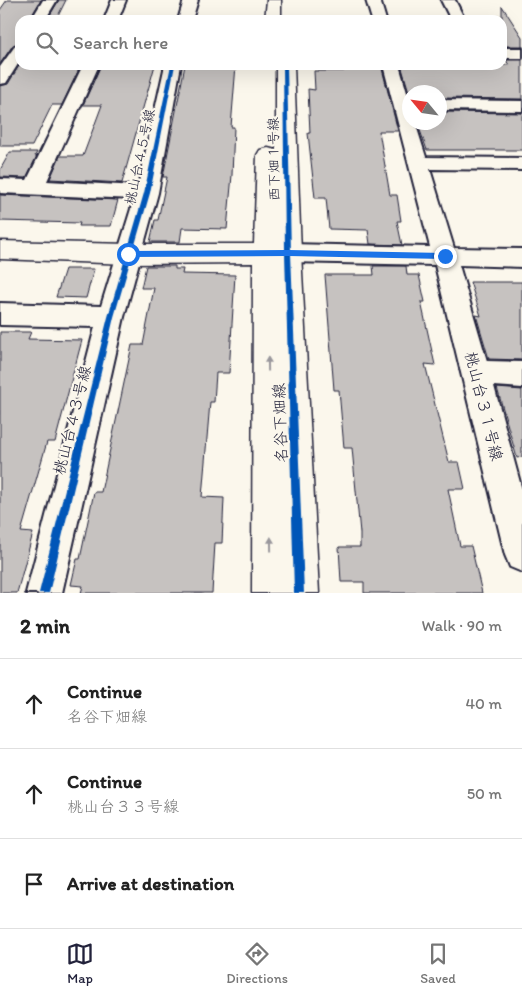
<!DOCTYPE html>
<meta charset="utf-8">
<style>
:root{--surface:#fff;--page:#f2f2f2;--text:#222;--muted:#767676;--line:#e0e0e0;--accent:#22223b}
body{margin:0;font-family:Itim,"Klee One",sans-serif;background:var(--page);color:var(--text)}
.compass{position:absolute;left:402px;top:85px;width:45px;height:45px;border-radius:50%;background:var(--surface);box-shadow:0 5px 20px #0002;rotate:299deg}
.stop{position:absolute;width:15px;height:15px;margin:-11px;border:4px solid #1a73e8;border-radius:50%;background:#fff}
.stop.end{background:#1a73e8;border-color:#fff;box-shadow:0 1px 5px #0008}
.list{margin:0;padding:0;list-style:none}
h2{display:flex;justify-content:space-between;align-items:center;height:65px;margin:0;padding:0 20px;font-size:21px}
h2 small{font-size:16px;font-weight:400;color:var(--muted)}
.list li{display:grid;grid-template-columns:32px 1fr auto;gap:15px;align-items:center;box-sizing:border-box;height:90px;padding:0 20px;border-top:1px solid var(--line)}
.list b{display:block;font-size:19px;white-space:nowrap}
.list p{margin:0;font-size:16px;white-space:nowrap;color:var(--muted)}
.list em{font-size:16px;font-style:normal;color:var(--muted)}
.icon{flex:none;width:28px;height:28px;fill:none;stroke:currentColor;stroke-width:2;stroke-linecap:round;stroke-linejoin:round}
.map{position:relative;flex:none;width:522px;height:593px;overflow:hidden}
.search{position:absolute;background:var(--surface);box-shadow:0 5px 20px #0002;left:15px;right:15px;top:15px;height:55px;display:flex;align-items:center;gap:12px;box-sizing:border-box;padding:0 18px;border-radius:15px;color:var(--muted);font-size:19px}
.sheet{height:335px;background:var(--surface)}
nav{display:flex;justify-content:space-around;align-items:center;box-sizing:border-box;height:70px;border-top:1px solid var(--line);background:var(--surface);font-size:14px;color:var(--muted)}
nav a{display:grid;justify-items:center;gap:2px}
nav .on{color:var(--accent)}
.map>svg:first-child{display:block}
</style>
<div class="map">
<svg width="522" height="593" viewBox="0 0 522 593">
<rect width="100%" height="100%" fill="#fbf7ec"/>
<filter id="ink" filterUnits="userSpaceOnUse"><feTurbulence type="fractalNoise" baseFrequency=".02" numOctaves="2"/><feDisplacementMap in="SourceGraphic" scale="10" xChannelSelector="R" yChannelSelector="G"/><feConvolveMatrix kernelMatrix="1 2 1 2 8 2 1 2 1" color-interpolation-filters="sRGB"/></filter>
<g filter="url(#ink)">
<g fill="#c6c2c0" stroke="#22223b">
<path d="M 7,0 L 41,0 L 29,20 L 20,20 L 20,42 L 13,45 L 0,64 L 0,10 Z"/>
<path d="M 59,0 L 66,0 L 56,20 L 47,20 Z"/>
<path d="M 502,6 L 522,37 L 522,46 L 502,46 Z"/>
<path d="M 506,60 L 522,60 L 522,99 L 440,98 L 440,92 L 410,92 L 410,95 L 401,65 L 509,65 Z"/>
<path d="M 20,64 L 81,65 L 62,105 L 52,105 L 32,146 L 0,146 L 0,86 L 8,84 Z"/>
<path d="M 101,65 L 155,65 L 122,183 L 50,179 L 60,156 L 83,156 L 102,105 L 83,105 Z"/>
<path d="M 185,65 L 236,65 L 231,127 L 234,127 L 232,175 L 227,229 L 182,228 L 180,242 L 150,242 L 155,220 L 158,220 L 167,177 L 163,177 Z"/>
<path d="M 343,65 L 381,65 L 398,131 L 379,131 L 390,195 L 397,195 L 401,221 L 397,221 L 402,245 L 370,244 L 368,230 L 329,229 L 326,198 L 315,198 L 308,133 L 310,133 L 308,89 L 315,90 L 314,71 L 344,71 Z"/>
<path d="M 440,112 L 522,113 L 522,150 L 427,150 L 417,122 L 440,122 Z"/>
<path d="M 10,152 L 37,152 L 35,156 L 37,156 L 26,178 L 0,177 L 0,170 Z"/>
<path d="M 0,195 L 118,200 L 111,226 L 79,226 L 80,223 L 0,221 Z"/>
<path d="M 146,266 L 175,266 L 175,269 L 183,269 L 182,274 L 235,275 L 229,373 L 216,373 L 214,402 L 210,402 L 202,497 L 224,498 L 222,543 L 215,543 L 212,593 L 81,593 L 83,586 L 71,585 L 77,559 L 80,559 L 94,492 L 101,492 L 132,345 L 143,345 L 154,288 L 141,288 Z"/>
<path d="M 373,266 L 406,266 L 407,275 L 419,275 L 425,302 L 421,302 L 435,365 L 425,364 L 449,462 L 459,462 L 465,489 L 448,489 L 460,546 L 471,546 L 482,593 L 364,593 L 364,582 L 341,582 L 339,547 L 360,547 L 360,533 L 352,448 L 344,448 L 339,390 L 334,390 L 325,275 L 374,275 Z"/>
<path d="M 65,269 L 94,269 L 86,298 L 56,297 Z"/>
<path d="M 470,282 L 522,282 L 522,360 L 489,359 L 476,315 L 481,316 Z"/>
<path d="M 0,332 L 31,332 L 28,339 L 82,340 L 55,442 L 47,442 L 21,532 L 33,533 L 17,593 L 0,593 Z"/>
<path d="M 497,388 L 522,390 L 522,457 L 517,458 Z"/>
</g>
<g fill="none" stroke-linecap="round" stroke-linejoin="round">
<g stroke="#22223b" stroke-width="4">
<g id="street">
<path d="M 43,0 L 57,0 L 45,20 L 31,20 Z"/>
<path d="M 112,0 L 126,0 L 118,20 L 104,20 Z"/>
<path d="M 184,0 L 198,0 L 192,20 L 178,20 Z"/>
<path d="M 366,0 L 380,0 L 386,20 L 372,20 Z"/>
<path d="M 441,0 L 455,0 L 465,20 L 451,20 Z"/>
<path d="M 20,44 L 20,61 L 6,83 L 0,84 L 0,67 L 15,46 Z"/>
<rect x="502" y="48" width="20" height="10"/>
<path d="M 83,65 L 99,65 L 47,181 L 138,186 L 165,65 L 181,65 L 158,193 L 124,317 L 62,593 L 26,593 L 95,327 L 0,325 L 0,303 L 101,306 L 134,199 L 0,193 L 0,179 L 27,180 Z"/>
<path d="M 383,65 L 399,65 L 410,103 L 410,122 L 415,122 L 426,157 L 522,158 L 522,170 L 430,169 L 454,248 L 522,249 L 522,267 L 459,265 L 487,361 L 522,362 L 522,388 L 494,386 L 522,490 L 522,572 L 510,567 L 505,555 L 435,265 L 288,262 L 280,259 L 276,253 L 280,247 L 288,244 L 430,247 Z"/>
<path d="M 440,100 L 522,101 L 522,111 L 440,110 Z"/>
</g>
</g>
<g stroke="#22223b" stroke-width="3">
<g id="secondary">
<path d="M 267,0 L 281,0 L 281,20 L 265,20 Z"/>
<path d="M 276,65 L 294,65 L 301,253 L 319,593 L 252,593 L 253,263 L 129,264 L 0,259 L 0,241 L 129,244 L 254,244 L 257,155 L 260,150 L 268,148 L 276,150 Z"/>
</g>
</g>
<use href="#street" fill="#fbf7ec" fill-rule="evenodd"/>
<use href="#secondary" fill="#fbf7ec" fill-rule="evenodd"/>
<g stroke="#fbf7ec" stroke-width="3">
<g id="cycleway">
<path d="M 171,65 L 175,65 L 150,193 L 114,317 L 49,593 L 39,593 L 108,317 L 144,193 Z"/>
<path d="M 283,65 L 287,65 L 291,253 L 304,593 L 294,593 L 285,253 Z"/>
</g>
</g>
<use href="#cycleway" fill="#0057b8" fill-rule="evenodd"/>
</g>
<defs><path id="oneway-solid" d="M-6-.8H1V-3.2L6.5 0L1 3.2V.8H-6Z" transform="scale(1.25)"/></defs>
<g fill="#99979c">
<use href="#oneway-solid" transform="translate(268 364) rotate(-91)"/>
<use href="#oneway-solid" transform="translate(271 544) rotate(-91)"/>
</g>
</g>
<path fill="#1a73e8" d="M 288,250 L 445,253 L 449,256 L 445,259 L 288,256 L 128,257 L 125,254 L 128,251 Z"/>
<g text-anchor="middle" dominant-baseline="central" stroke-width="4.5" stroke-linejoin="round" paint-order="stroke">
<g font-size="14" fill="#22223b" stroke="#fbf7ec">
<text transform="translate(140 157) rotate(-78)">桃山台４５号線</text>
<text transform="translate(274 159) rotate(-91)">西下畑１号線</text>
</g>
<g font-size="16" fill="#22223b" stroke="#fbf7ec">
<text transform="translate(484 406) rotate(76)">桃山台３１号線</text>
<text transform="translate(72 420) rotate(-76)">桃山台４３号線</text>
<text transform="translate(280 423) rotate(-92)">名谷下畑線</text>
</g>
</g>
</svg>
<svg class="compass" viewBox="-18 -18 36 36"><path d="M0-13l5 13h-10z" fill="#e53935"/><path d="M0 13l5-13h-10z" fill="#767676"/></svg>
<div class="stop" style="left:128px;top:254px"></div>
<div class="stop end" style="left:445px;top:256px"></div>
<div class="search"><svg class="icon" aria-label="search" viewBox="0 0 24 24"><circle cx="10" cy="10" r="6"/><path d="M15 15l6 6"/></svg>Search here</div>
</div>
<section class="sheet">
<h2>2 min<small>Walk · 90 m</small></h2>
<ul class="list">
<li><svg class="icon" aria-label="ahead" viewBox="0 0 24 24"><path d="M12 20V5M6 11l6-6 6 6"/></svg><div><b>Continue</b><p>名谷下畑線</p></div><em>40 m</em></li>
<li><svg class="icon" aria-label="ahead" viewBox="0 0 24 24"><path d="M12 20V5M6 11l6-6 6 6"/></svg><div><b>Continue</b><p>桃山台３３号線</p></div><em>50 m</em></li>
<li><svg class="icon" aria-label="arrive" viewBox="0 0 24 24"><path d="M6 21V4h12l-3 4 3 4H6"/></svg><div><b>Arrive at destination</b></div></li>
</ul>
</section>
<nav>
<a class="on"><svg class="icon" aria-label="map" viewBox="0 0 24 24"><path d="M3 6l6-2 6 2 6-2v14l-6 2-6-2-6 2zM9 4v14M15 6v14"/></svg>Map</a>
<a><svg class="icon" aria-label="directions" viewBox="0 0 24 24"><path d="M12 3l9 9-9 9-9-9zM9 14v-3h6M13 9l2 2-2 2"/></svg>Directions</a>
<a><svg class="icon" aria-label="saved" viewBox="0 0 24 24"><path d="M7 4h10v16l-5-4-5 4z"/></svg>Saved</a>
</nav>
